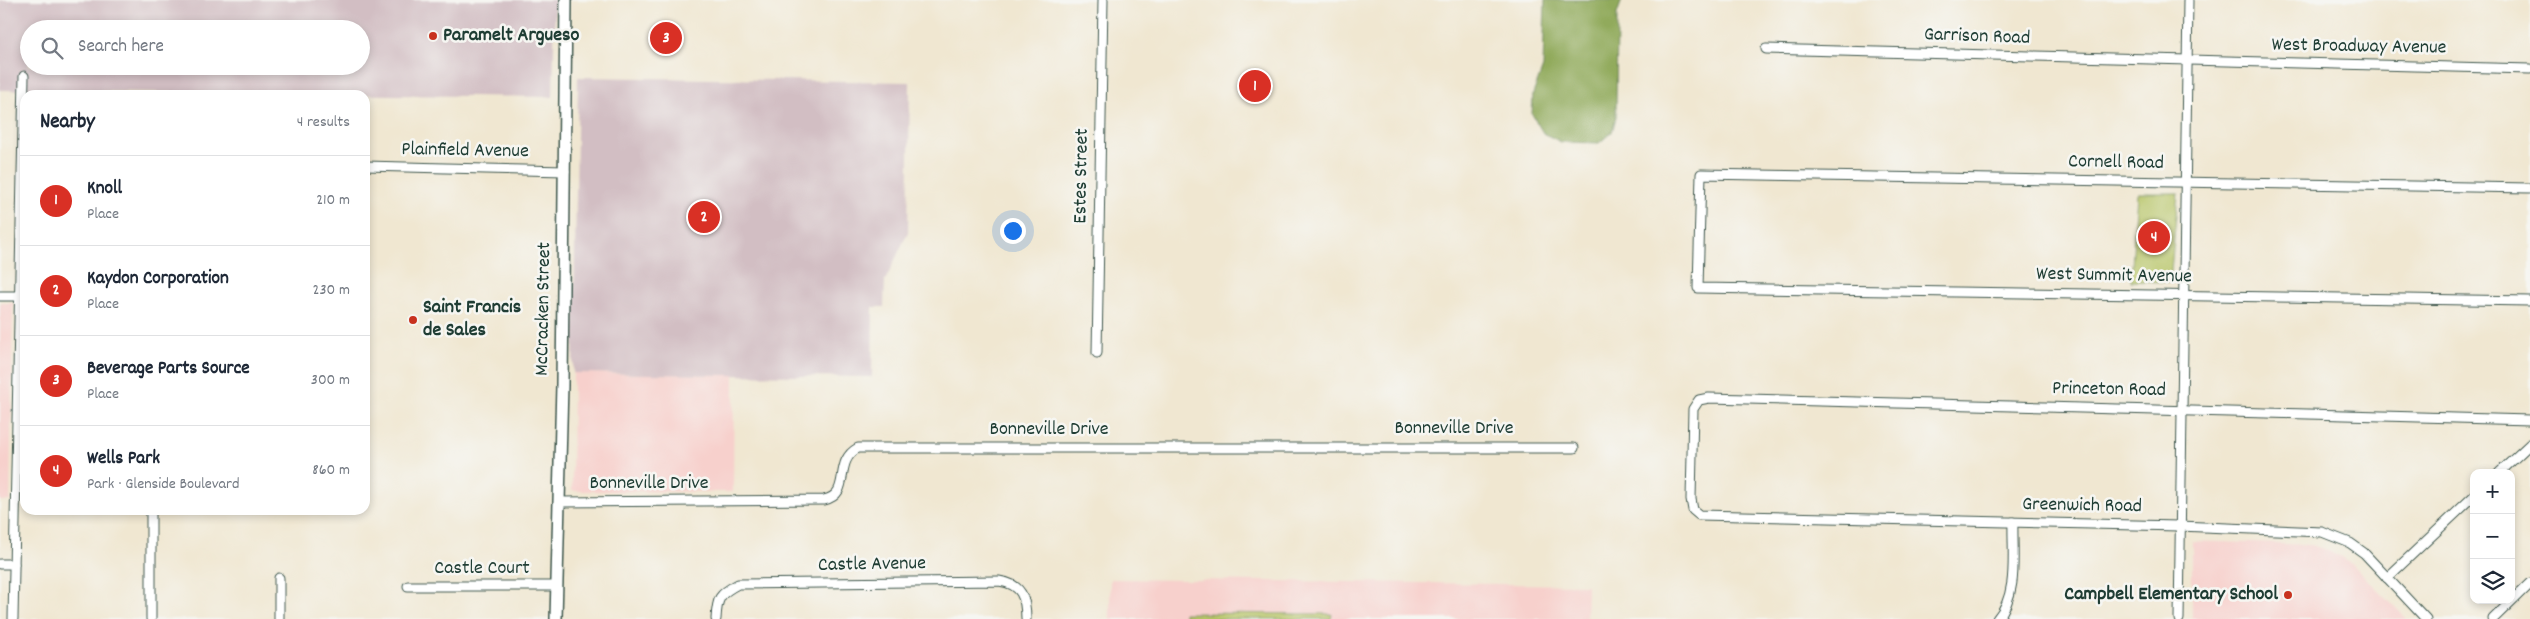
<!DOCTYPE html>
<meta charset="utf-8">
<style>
:root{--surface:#fff;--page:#f6f6f7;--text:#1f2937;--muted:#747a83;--line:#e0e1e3;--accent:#d93025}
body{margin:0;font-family:Dekko,sans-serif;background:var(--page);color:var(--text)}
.controls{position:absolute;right:15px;bottom:15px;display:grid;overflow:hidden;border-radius:10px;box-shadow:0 2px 8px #0003}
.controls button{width:45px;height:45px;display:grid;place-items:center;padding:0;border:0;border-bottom:1px solid var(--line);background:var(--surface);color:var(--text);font:25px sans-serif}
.you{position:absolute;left:1012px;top:230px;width:18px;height:18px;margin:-12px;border:4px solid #fff;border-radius:50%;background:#1a73e8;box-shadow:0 0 0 8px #1a73e833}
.badge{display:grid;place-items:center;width:32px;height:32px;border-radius:50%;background:var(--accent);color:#fff;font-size:16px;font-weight:700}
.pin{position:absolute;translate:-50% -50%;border:2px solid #fff;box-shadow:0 1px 5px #0006}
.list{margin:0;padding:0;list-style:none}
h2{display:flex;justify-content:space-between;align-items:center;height:65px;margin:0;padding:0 20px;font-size:21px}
h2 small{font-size:16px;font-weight:400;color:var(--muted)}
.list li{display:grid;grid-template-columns:32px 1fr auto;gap:15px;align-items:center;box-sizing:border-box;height:90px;padding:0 20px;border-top:1px solid var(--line)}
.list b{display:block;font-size:19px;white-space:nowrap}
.list p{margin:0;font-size:16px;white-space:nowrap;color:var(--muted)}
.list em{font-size:16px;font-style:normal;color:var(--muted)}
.icon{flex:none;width:28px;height:28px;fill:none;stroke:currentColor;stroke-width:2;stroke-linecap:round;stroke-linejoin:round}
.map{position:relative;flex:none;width:2530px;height:619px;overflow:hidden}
.search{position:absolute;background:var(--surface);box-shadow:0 2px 8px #0003;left:20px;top:20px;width:350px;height:55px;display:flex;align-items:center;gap:12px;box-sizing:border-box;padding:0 18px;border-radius:28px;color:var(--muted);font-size:19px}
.panel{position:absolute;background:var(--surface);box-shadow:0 2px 8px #0003;left:20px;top:90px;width:350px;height:425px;border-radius:15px}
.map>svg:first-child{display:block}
</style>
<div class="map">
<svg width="2530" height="619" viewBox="0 0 2530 619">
<rect width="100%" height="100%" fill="#f6f6f2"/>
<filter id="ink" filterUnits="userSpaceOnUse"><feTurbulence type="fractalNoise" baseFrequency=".02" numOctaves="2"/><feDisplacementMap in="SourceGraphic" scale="10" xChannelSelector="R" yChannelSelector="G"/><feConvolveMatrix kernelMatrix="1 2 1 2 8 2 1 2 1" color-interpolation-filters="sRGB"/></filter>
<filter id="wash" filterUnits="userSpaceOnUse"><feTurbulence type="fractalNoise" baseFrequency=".0096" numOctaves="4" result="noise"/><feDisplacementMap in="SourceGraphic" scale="20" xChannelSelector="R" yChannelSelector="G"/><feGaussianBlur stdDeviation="1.12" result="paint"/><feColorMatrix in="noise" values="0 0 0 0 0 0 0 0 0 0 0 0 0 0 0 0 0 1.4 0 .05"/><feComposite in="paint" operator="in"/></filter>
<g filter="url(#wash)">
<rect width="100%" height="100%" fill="#f0e7d1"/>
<g fill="#f7d0cc">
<path d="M 0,303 L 13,303 L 10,501 L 0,501 Z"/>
<path d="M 573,373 L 734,375 L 733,492 L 572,491 Z"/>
<path d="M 2192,541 L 2311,545 L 2325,549 L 2352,564 L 2407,619 L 2192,619 Z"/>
<path d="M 1110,579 L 1587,585 L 1586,619 L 1110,619 Z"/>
</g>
<g fill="#d2bec3" fill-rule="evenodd">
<path d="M 0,0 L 555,0 L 553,97 L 0,90 ZM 29,29 L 361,29 L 361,66 L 29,66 Z"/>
<path d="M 578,77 L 910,82 L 908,232 L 885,281 L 884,307 L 873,307 L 872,377 L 573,373 Z"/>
</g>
<g fill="#b7c567" stroke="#6b814e">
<path d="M 2137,193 L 2178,193 L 2170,282 L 2131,281 Z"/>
<path d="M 1184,613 L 1332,614 L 1331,619 L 1184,619 Z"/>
</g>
<path fill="#91aa5c" stroke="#587448" d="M 1545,0 L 1622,0 L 1617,14 L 1616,117 L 1612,132 L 1599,143 L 1561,142 L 1543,133 L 1532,114 L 1533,94 L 1543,67 Z"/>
</g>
<g filter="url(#ink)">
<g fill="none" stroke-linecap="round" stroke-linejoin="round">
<g stroke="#3e564c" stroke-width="11">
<g id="minor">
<path d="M 1766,49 L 2530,69"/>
<path d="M 365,166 L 565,171"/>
<path d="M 2530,188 L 1701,174 L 1698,288 L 2530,301"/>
<path d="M 0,296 L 25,296"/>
<path d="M 1097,353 L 1103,0"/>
<path d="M 2499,473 L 2530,444"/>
<path d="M 559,502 L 824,500 C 853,494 832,462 858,448 L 1574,448"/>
<path d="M 0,564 L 14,564"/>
<path d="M 2387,578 L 2474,496"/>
<path d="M 408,586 L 556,586"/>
<path d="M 13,619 L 24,76"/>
<path d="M 151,619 L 151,510"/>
<path d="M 279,619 L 279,578"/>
<path d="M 716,619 C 717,598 719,594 738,584 L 999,581 C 1022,584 1026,598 1026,619"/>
<path d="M 1997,619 C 2019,594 2012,553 2013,522"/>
<path d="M 2179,619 L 2188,0"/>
<path d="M 2426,619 L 2364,553 L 2350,543 L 2322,532 L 2179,526 L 1699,515 L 1693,510 L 1691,499 L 1693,409 L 1699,400 L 1709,398 L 2530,420"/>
<path d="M 2493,619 L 2530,583"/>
</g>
</g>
<g stroke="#3e564c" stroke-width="14">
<path id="tertiary" d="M 556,619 L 562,385 L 566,0"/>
</g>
<use href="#minor" stroke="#fff" stroke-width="9"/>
<use href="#tertiary" stroke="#fff" stroke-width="11"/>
</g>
</g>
<g fill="#c8321e" stroke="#f6f6f2" stroke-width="2">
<circle cx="433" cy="36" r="5"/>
<circle cx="413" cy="320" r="5"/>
<circle cx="2288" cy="595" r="5"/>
</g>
<g text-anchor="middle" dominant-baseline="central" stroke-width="5" stroke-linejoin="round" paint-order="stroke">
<g font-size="20" font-weight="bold" fill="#1f3d34" stroke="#f6f6f2" text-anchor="start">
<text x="443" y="36">Paramelt Argueso</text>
<text x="423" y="308">Saint Francis<tspan x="423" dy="23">de Sales</tspan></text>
<text x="2278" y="595" text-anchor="end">Campbell Elementary School</text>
</g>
<g font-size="20" fill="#1f3d34" stroke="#f6f6f2">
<text transform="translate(1977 37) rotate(2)">Garrison Road</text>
<text transform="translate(2359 47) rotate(1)">West Broadway Avenue</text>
<text transform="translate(465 151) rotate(1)">Plainfield Avenue</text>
<text transform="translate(2116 163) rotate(1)">Cornell Road</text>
<text transform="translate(1082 176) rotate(-89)">Estes Street</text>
<text transform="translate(2114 276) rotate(1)">West Summit Avenue</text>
<text transform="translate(544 309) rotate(-89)">McCracken Street</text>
<text transform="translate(2109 390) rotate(1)">Princeton Road</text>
<text x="1454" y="429">Bonneville Drive</text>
<text x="1049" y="430">Bonneville Drive</text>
<text x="649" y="484">Bonneville Drive</text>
<text transform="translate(2082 506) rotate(1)">Greenwich Road</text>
<text transform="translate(872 565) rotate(-1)">Castle Avenue</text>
<text x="482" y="569">Castle Court</text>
</g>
</g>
</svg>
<div class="controls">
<button>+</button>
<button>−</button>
<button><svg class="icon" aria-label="layers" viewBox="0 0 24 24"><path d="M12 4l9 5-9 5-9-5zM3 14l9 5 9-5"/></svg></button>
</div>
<div class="you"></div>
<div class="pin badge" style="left:1255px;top:86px">1</div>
<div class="pin badge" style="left:704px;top:217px">2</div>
<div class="pin badge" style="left:666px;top:38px">3</div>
<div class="pin badge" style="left:2154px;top:237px">4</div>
<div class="search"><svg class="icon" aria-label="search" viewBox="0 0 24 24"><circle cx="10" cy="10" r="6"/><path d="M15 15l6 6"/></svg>Search here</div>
<section class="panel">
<h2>Nearby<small>4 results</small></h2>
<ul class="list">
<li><span class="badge">1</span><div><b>Knoll</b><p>Place</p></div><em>210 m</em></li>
<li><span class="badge">2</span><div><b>Kaydon Corporation</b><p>Place</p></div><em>230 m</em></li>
<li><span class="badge">3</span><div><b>Beverage Parts Source</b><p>Place</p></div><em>300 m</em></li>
<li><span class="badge">4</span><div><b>Wells Park</b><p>Park · Glenside Boulevard</p></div><em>860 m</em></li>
</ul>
</section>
</div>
